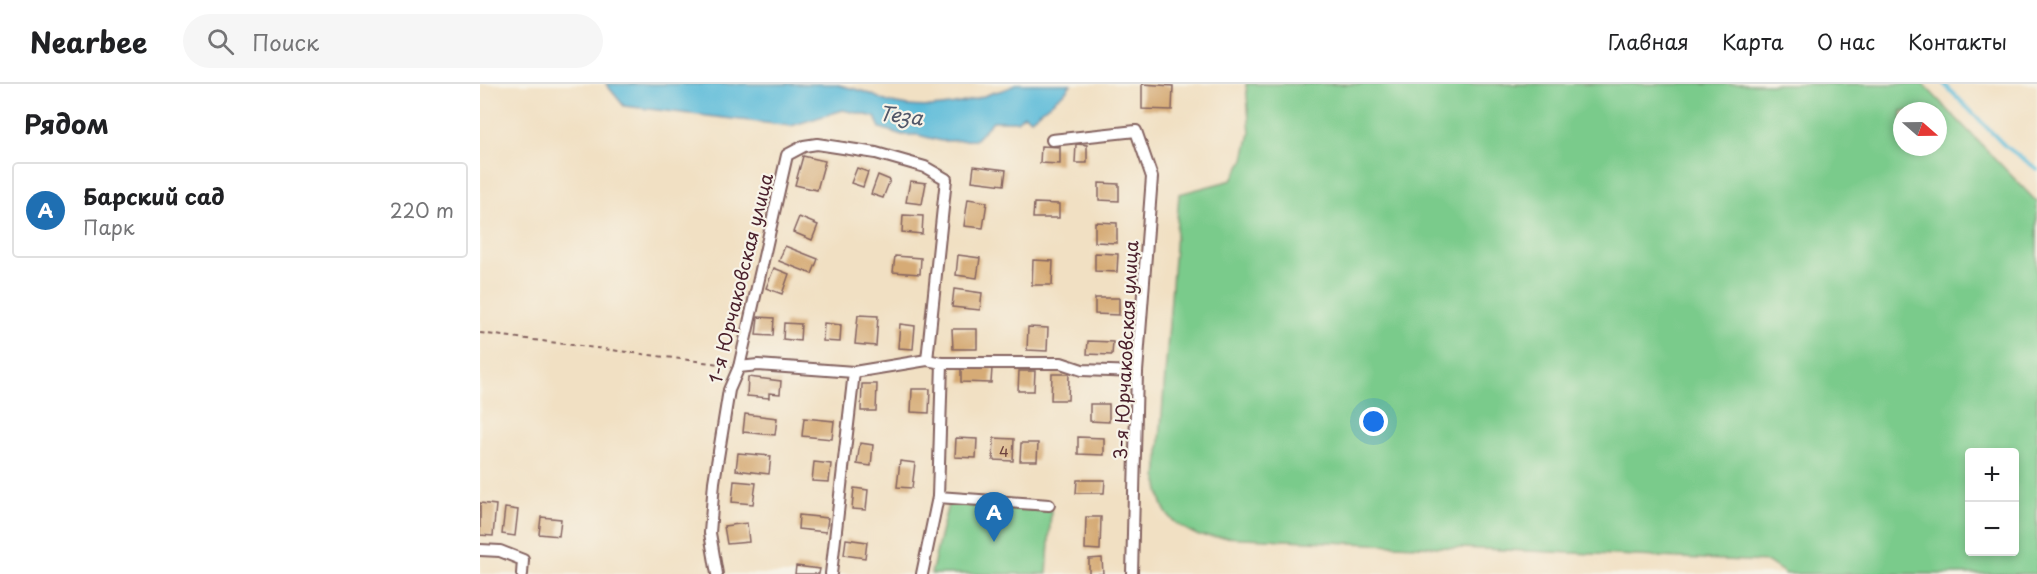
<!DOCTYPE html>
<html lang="ru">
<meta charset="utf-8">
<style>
:root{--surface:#fff;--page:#f6f6f6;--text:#202124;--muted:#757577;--line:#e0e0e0;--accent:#1f6fb2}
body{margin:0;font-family:"Playpen Sans",sans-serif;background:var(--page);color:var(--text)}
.controls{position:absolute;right:18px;bottom:18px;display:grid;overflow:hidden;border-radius:6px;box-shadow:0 3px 9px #0003}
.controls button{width:54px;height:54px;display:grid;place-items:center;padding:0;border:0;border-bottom:2px solid var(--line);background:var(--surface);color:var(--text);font:30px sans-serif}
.compass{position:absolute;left:1413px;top:18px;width:54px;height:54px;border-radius:50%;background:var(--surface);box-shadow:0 3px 9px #0003;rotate:110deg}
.you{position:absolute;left:894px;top:338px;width:21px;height:21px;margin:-15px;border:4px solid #fff;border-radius:50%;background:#1a73e8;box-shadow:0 0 0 9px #1a73e833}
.badge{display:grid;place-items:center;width:39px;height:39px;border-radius:50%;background:var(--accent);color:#fff;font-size:20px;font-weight:700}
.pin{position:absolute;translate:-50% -50px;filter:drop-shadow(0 2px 3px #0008)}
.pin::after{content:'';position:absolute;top:32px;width:21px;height:18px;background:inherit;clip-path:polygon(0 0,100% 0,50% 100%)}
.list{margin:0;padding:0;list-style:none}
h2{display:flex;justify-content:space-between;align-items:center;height:78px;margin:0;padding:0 24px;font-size:26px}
h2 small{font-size:20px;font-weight:400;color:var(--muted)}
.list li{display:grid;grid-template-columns:39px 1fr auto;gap:18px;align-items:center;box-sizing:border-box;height:96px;margin:0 12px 12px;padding:0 12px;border:2px solid var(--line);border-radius:6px}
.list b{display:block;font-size:22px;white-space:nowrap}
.list p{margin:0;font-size:20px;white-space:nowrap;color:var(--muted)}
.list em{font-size:20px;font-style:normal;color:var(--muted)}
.icon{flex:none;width:33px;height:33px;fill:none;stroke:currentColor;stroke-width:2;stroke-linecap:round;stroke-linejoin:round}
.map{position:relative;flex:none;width:1557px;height:490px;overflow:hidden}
header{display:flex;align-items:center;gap:36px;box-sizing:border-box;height:84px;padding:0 30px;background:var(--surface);border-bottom:2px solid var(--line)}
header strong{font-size:28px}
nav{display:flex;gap:33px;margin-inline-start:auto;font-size:21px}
.search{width:420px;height:54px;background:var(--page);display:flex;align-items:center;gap:15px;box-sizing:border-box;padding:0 21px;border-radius:33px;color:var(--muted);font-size:22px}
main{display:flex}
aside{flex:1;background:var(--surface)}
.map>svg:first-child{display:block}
</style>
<header>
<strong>Nearbee</strong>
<div class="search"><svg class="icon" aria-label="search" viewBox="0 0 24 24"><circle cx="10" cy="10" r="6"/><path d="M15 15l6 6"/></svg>Поиск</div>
<nav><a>Главная</a><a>Карта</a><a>О нас</a><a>Контакты</a></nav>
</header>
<main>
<aside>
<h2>Рядом<small></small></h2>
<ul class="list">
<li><span class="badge">A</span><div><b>Барский сад</b><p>Парк</p></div><em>220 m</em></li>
</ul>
</aside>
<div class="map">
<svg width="1557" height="490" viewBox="0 0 1557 490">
<rect width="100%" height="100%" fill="#f7f3e8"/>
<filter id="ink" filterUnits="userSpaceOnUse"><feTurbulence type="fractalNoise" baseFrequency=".0167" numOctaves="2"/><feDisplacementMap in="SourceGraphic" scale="12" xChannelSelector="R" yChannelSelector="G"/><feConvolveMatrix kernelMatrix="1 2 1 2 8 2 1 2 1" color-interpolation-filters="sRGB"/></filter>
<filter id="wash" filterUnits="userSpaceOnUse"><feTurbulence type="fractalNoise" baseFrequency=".008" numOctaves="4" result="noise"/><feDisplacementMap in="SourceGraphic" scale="24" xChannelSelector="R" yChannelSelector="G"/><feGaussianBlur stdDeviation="1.35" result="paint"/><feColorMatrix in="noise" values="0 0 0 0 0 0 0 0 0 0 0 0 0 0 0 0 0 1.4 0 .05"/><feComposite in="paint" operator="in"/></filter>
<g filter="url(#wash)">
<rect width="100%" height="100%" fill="#f1e0c3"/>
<g fill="#7acb8b" stroke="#62755b" stroke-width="1.5" fill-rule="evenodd">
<path d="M 766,0 L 1443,0 L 1557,118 L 1557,490 L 1306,490 L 1288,478 L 719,452 C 687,437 682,430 677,395 L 699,110 L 752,96 L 764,75 L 770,49 ZM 1422,27 L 1458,27 L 1458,63 L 1422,63 ZM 1490,368 L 1534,368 L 1534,468 L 1490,468 Z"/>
<path d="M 468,420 L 571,426 L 567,490 L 451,490 Z"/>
</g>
<path fill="#5bbbd9" stroke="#526d82" stroke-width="1.5" d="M 126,0 L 355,0 C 364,3 373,4 382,7 C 391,9 399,15 408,18 C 441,27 478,23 509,10 C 519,6 527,7 535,0 L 591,0 L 586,7 L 551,35 L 544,31 L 537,37 L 513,37 L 495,56 L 461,57 L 438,51 L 422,51 L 400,44 L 395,33 L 363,26 L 311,42 L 144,22 Z"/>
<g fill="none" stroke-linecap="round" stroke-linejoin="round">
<path stroke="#5bbbd9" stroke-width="4" d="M 1464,0 L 1524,61 L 1557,85"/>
</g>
<g id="blocks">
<g fill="#d6ab76">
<path d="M 662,0 L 693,2 L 692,26 L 662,25 Z"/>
<path d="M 596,60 L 607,61 L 607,79 L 595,79 Z"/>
<path d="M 561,62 L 580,63 L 580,80 L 560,79 Z"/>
<path d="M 323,72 L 345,77 L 337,106 L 315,101 Z"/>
<path d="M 494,82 L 526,86 L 524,101 L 492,97 Z"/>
<path d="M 377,84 L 388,88 L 383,103 L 371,99 Z"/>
<path d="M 398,91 L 410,96 L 403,114 L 391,110 Z"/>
<path d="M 430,97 L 446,99 L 442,120 L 426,118 Z"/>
<path d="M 619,99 L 639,100 L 639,117 L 619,116 Z"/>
<path d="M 488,115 L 507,118 L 503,144 L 484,142 Z"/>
<path d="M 554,119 L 579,120 L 579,134 L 553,134 Z"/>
<path d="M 423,131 L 443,132 L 442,150 L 422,148 Z"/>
<path d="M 319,133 L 338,141 L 332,156 L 313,148 Z"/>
<path d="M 615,138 L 637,139 L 637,159 L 615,158 Z"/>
<path d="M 305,162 L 338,175 L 332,190 L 299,177 Z"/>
<path d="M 615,169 L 638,170 L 637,188 L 615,187 Z"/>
<path d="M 478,171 L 500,174 L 497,194 L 476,191 Z"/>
<path d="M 415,172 L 441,174 L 440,190 L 413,188 Z"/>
<path d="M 553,176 L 573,177 L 572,201 L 552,201 Z"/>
<path d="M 294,184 L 309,190 L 302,210 L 286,204 Z"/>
<path d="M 474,205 L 502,209 L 500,226 L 472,223 Z"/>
<path d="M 615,214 L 639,214 L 639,231 L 615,230 Z"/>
<path d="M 378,231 L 398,232 L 396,262 L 375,260 Z"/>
<path d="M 278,233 L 294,234 L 293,252 L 276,251 Z"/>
<path d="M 304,239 L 321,240 L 320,257 L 303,255 Z"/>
<path d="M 344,239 L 361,241 L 360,258 L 343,257 Z"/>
<path d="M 420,240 L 435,242 L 433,265 L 418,264 Z"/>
<path d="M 548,243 L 568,244 L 567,267 L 547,266 Z"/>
<path d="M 472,245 L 497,245 L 497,265 L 473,265 Z"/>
<path d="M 608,257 L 633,258 L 632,271 L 607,270 Z"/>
<path d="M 481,283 L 512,284 L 511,299 L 481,298 Z"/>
<path d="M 539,287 L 555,287 L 554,307 L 538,307 Z"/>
<path d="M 572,290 L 589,290 L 588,316 L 571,316 Z"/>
<path d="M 268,293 L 301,297 L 300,310 L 289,309 L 289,314 L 267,312 Z"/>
<path d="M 382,300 L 397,300 L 396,327 L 381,327 Z"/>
<path d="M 432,305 L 450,305 L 449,329 L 431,328 Z"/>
<path d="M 610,320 L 629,320 L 629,338 L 610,337 Z"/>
<path d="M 265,330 L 297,334 L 295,351 L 263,348 Z"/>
<path d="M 324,334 L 354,337 L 352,355 L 322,352 Z"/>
<path d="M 598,353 L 624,354 L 624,371 L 598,370 Z"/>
<path d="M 476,354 L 497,355 L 496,374 L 475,373 Z"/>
<path d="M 514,354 L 534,355 L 533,377 L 513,376 Z"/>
<path d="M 380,359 L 393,361 L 391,382 L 377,380 Z"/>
<path d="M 541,359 L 558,359 L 557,377 L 540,377 Z"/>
<path d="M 258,369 L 291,372 L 289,390 L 256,386 Z"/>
<path d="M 420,377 L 435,379 L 432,404 L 417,403 Z"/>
<path d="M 334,378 L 351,380 L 349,398 L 332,397 Z"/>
<path d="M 597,396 L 625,396 L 624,409 L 596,409 Z"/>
<path d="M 254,397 L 276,399 L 273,420 L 252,418 Z"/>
<path d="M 374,404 L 388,406 L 386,426 L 372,425 Z"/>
<path d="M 0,419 L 16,421 L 13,452 L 0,451 Z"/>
<path d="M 25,424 L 38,426 L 35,452 L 22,450 Z"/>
<path d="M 319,431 L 348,434 L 346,448 L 318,445 Z"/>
<path d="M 61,433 L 81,435 L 79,452 L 59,450 Z"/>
<path d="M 606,433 L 621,433 L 620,466 L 605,465 Z"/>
<path d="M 267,439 L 269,458 L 247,460 L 244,442 Z"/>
<path d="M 366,455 L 387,458 L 385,474 L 364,471 Z"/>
<path d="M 622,474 L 623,490 L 609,490 L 609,475 Z"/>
<path d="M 316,482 L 340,485 L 339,490 L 315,490 Z"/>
</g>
</g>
</g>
<g filter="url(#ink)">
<use href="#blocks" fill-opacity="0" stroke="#846360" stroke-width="1.5"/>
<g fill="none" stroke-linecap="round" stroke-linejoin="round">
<g stroke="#846360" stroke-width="14">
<g id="street">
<path d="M 572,56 L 656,47 L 672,93 L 657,288 L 652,490"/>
<path d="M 259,283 L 278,281 L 374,288 L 447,276 L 462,279 L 581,279 L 602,286 L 657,288"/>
<path d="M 458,413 L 462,279"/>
<path d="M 0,466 L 20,467 L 43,476 L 42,490"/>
<path d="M 237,490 L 230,449 L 234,398 L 249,306 L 259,283 L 307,71 L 324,62 L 337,60 L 396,69 L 445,83 L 466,95 L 447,276"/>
<path d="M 351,490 L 374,288"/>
<path d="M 442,490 L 458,413 L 569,421"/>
</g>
</g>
<path stroke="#846360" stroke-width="2" stroke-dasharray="4.5 4.5" stroke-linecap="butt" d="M 0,249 L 247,281"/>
<use href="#street" stroke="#fff" stroke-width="10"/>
</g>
</g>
<g text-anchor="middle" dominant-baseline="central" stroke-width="4.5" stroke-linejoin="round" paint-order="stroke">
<g font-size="15" fill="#6d423e">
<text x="524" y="366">4</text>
</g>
<g font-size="18" fill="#4a1f2b" stroke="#f7f3e8">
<text transform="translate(260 194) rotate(-76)">1-я Юрчаковская улица</text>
<text transform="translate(645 266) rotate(-87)">3-я Юрчаковская улица</text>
</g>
<g font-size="20" font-style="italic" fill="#505668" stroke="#f7f3e8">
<text transform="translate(421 31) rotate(7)">Теза</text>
</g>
</g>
</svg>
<div class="controls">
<button>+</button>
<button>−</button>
</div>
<svg class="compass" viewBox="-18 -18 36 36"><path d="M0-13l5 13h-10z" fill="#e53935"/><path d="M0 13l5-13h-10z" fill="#757577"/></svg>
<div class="you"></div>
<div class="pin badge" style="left:514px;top:458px">A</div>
</div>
</main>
